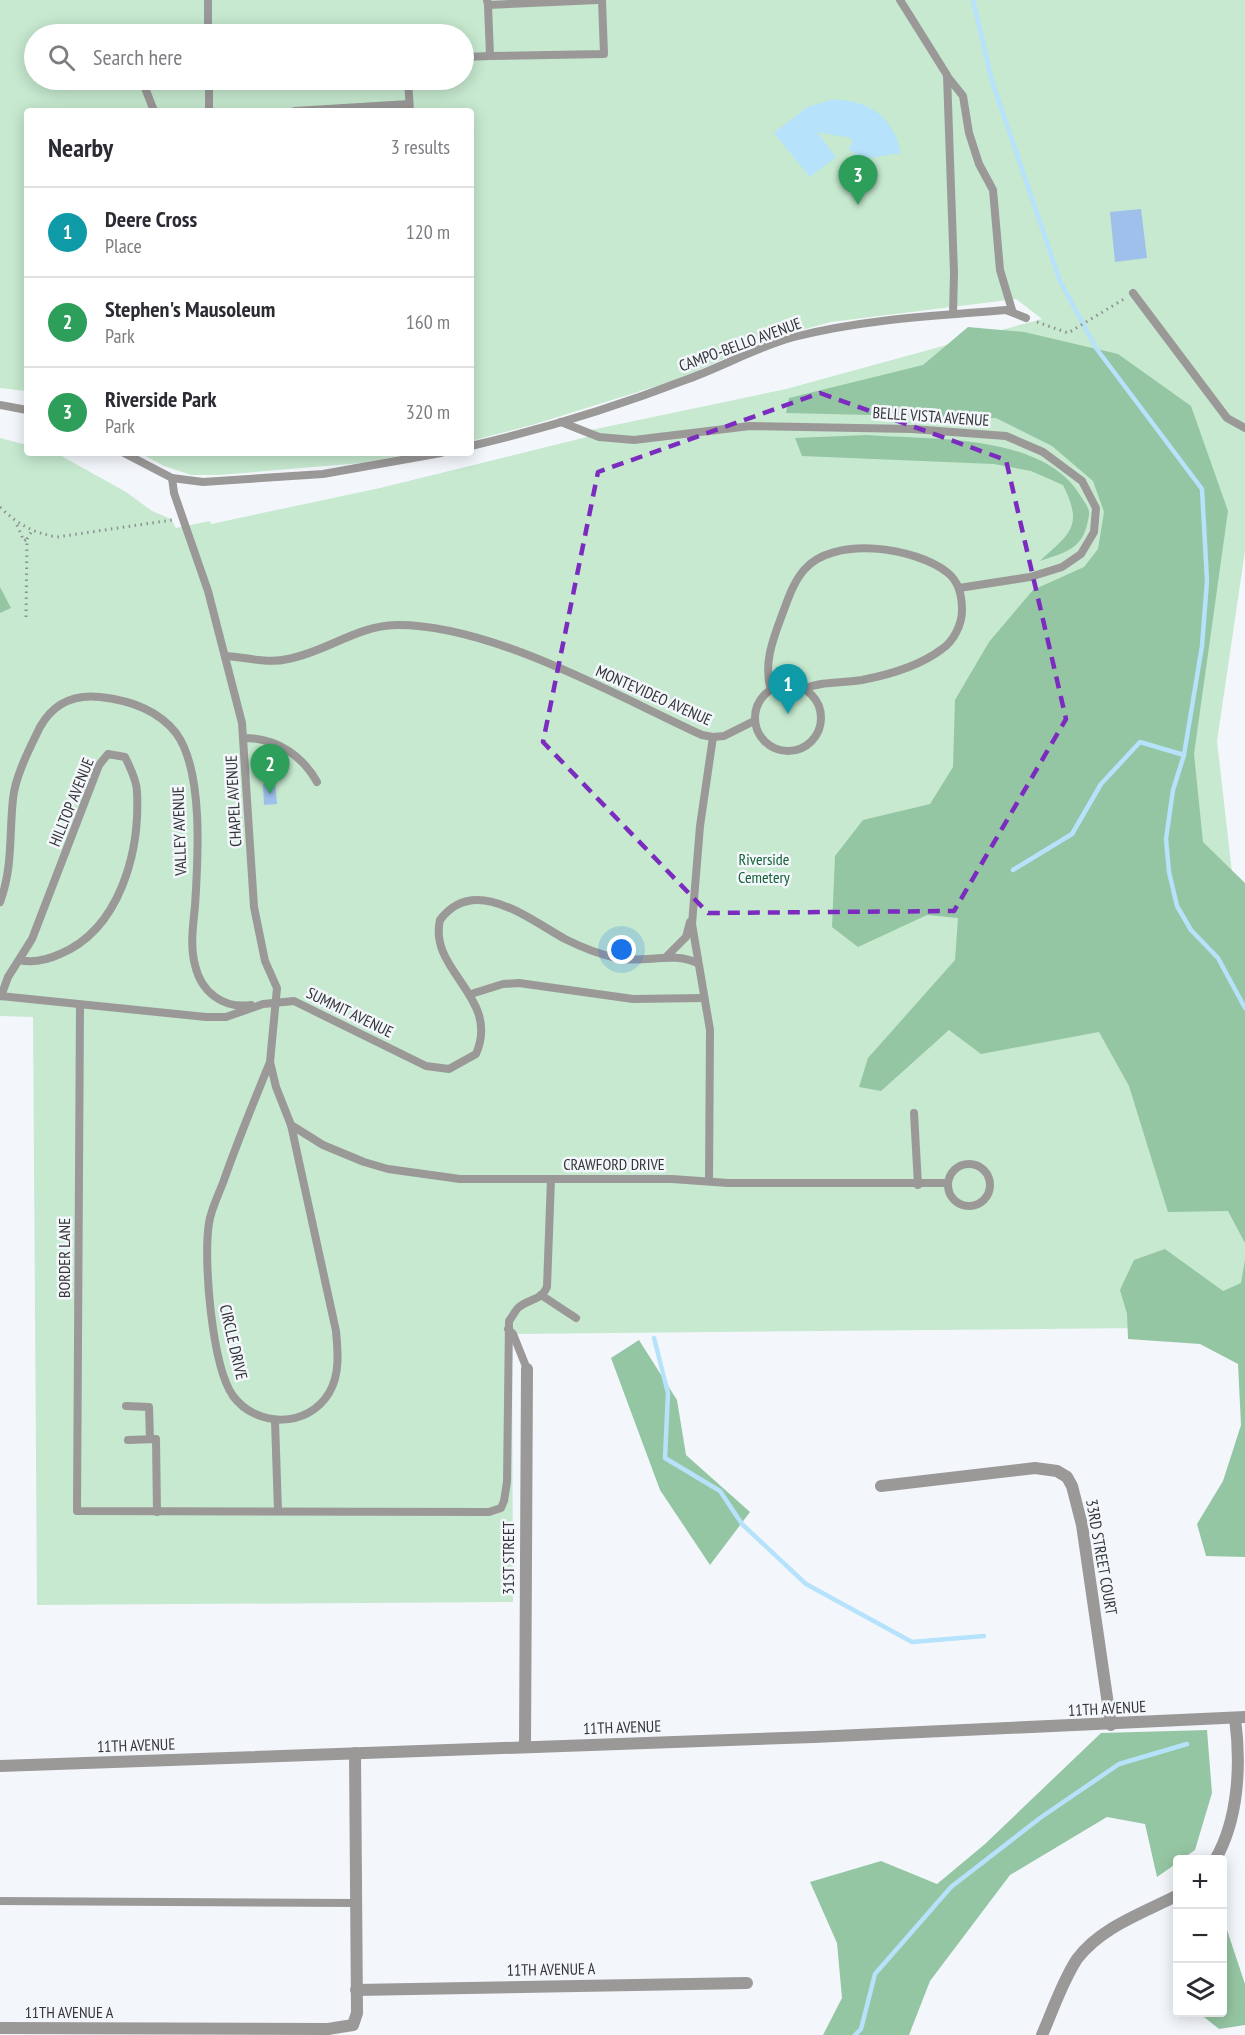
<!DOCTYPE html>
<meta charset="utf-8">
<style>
:root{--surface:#fff;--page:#f7f7f7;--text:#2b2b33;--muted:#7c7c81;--line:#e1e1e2;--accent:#0b8043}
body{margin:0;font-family:"PT Sans Narrow",sans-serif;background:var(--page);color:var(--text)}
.controls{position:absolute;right:18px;bottom:18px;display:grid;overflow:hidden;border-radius:6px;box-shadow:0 3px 15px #0003}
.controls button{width:54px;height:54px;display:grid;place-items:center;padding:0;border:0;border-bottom:2px solid var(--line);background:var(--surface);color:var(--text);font:30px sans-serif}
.you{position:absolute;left:622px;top:950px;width:21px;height:21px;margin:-15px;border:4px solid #fff;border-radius:50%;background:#1a73e8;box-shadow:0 0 0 9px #1a73e833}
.badge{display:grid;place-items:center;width:39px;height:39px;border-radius:50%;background:var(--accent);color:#fff;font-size:20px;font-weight:700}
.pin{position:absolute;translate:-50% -50px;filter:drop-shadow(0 2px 3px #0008)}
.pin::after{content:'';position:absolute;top:32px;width:21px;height:18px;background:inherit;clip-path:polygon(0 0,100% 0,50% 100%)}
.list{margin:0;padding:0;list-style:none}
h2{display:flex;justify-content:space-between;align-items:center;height:78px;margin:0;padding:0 24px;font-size:26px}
h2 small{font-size:20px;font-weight:400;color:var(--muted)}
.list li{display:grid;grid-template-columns:39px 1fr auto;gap:18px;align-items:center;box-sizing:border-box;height:90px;padding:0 24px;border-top:2px solid var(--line)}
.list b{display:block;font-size:22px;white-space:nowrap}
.list p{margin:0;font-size:20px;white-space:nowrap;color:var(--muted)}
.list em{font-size:20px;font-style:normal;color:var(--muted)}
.icon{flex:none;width:33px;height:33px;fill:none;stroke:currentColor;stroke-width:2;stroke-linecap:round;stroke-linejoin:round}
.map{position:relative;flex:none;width:1245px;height:2035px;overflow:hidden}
.search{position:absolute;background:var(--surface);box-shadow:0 3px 15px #0003;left:24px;top:24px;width:450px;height:66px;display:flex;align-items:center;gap:15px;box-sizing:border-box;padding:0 21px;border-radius:33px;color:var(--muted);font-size:22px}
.panel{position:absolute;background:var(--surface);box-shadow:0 3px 15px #0003;left:24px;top:108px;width:450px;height:348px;border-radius:6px}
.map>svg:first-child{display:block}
</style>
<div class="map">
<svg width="1245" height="2035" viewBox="0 0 1245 2035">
<rect width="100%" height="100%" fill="#f3f7fc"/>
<g fill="#c6e9cf" fill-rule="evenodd">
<path d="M 0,0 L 1245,0 L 1245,551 L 1217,741 L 1245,987 L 1245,1327 L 512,1334 L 513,1602 L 37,1605 L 33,1017 L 0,1016 L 0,438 L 27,445 L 27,453 L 56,453 L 126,492 L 152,511 L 171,519 L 176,528 L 210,521 L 211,524 L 380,488 L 587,437 L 591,430 L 786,389 L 1042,319 L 1016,299 L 831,322 L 769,339 L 676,380 L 532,425 L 471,441 L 471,111 L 27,111 L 27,391 L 0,388 ZM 34,34 L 464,34 L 464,80 L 34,80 Z"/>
<path d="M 140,453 L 414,453 L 362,463 L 219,475 L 191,475 L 164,466 Z"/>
</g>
<g fill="#95c6a3">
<path d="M 968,327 L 1024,332 L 1118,354 L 1191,406 L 1228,511 L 1194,754 L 1203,842 L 1245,883 L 1245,1243 L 1228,1211 L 1168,1212 L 1129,1086 L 1099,1032 L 981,1054 L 949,1030 L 881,1091 L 859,1087 L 868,1058 L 955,960 L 958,918 L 927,915 L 858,947 L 832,927 L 835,856 L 863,820 L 930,804 L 953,767 L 955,700 L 989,642 L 1033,590 L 1084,567 L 1098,549 L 1104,512 L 1093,481 L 1052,446 L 996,418 L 786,413 L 789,398 L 923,365 Z"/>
<path d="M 867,435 C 931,440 1042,433 1080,495 C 1084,502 1090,508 1089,515 C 1084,549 1069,551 1040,561 C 1070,533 1084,527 1063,485 L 1031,471 L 994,464 L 802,456 L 795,438 Z"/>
<path d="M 0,587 L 11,608 L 0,613 Z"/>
<path d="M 1165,1249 L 1223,1291 L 1241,1283 L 1245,1260 L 1245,1557 L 1206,1556 L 1197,1524 L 1223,1481 L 1241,1425 L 1238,1364 L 1200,1344 L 1128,1339 L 1127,1314 L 1120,1290 L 1134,1260 Z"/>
<path d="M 639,1340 L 677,1400 L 686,1455 L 750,1512 L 710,1565 L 660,1490 L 611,1358 Z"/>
<path d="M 1207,1730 L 1212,1793 L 1195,1850 L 1182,1859 L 1178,1860 L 1177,1863 L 1157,1877 L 1145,1824 L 1107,1817 L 1010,1875 L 930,1981 L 909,2035 L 823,2035 L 842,1998 L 837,1943 L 810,1882 L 881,1861 L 937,1884 L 985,1844 L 1101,1733 Z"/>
<path d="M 1223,1918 L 1245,1984 L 1245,2025 L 1219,2029 L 1199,2013 L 1222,2012 Z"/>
</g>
<path fill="#b6e2fb" d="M 831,100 C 866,98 894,117 901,153 L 855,160 L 854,151 L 850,152 L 849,146 L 852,145 L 851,138 L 817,132 L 836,157 L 810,177 L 774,133 L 807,107 Z"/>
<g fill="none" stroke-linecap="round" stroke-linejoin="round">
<g stroke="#b6e2fb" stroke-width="4.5">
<path d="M 973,0 L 992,81 L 1060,281 L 1096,348 L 1202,489 L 1207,581 L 1202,646 L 1184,755 L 1173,790 L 1166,839 L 1169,872 L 1177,906 L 1191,930 L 1218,958 L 1245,1008"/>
<path d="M 1013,870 L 1072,834 L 1101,784 L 1140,742 L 1184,755"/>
<path d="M 654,1338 L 668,1393 L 665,1458 L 720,1491 L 742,1524 L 806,1584 L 912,1642 L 984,1636"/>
<path d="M 855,2035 L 861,2029 L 875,1974 L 951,1887 L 1040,1818 L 1119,1764 L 1187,1744"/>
</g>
</g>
<g fill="#a0c0ec">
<path d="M 1141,209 L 1147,258 L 1115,262 L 1110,212 Z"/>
<path d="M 275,783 L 277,804 L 264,805 L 263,784 Z"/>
</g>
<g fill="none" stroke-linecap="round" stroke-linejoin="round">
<g stroke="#8e9194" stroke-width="3" stroke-dasharray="1.5 4.5" stroke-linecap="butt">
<path d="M 1037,322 L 1068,333 L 1124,299"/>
<path d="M 0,507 C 17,524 33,533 57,537 L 172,520"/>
<path d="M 17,525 L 24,541 L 27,539"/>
<path d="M 26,617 L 27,539 L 32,531"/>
</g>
<g stroke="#9b9898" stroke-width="8">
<path d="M 208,0 L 208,34"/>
<path d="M 487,0 L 488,5 L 598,0"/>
<path d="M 900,0 L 947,75 L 954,273 L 953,314"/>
<path d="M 488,5 L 490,56 L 604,54 L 602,0"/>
<path d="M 192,34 L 208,34"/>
<path d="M 464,57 L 490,56"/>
<path d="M 947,76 L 963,96 L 969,133 L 979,164 L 993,190 L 1000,270 L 1012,310"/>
<path d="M 142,80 L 154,111"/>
<path d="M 209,80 L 209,111"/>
<path d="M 408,80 L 410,111"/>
<path d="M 295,111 L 409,104"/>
<path d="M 1133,293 L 1227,418 L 1245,428"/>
<path d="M 0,405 L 27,410"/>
<path d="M 561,422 L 599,437 L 634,440 L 750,426 L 912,429 L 1006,436 L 1043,452 L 1082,481 L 1096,508 L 1094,532 L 1081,554 L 1062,567 L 1030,577 L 959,588"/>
<path d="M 471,446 C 544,429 618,406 688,379 C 724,366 757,347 794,337 C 864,319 935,316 1006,310 L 1026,318"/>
<path d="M 124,453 L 172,478 L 203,482 L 323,474 L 441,453"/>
<path d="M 172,478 L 174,493 L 208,591 L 242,723 L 254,907 L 265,961 L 277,988 L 270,1062 L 276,1087 L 291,1125 L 336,1331 C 338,1352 340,1375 329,1393 C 308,1428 257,1428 233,1396 C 212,1366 203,1260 209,1223 C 211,1209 219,1194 224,1180 C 238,1140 254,1101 270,1062"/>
<path d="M 225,656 C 246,657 267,664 288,659 C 326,652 356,626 396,625 C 491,624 615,695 702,735 L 713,737 L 700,826 L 692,924 L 710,1030 L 709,1181"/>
<circle cx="788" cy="718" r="33"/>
<path d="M 771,690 C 763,664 773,639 782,615 C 788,599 793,583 804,570 C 833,535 916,547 948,573 C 959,582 962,597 962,610 C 962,624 954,641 942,649 C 921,665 888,675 862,680 C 843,683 822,681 804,689"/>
<path d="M 713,737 L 724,736 L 754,721"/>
<path d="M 244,738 C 276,738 302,755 317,782"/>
<path d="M 0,902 C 13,868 9,835 13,799 C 15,776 30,748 40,727 C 53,704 73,694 100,697 C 128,700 158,710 176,733 C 204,771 198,860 195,906 C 193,926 190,946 195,965 C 201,992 223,1009 251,1005"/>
<path d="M 666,957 L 686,937 L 690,922"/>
<path d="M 471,994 L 503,984 L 519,983 L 633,999 L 704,998"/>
<path d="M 0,996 L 206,1017 L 226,1017 L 263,1004 L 294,1001 L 426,1066 L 449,1069 L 476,1054 C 501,997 428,971 440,920 C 474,874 529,919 565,939 C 581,947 599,954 616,958 C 643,964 673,951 697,963"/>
<path d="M 1,996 L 8,977 L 32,939 L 99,765 L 108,754 L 125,757 C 130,767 137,781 137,792 C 140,852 120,929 60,954 C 47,960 33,963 19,960"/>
<path d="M 80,1005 L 77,1511 L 489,1512 L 501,1508 L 504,1501 L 507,1482 L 509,1321 C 512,1317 515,1311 518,1308 C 527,1299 541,1301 547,1287 L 551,1179"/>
<path d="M 914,1113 L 918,1185"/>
<path d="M 291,1125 L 323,1145 L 364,1162 L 388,1169 L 460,1179 L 672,1179 L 728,1183 L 948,1183"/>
<circle cx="969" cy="1185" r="21"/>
<path d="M 541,1295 L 576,1318"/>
<path d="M 508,1329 L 513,1334 L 527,1369"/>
<path d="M 126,1406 L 149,1407 L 150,1439"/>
<path d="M 275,1421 L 278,1511"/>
<path d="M 128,1440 L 156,1439 L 157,1512"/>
<path d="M 0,1901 L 356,1903"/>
</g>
<g stroke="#9b9898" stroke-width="12">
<path d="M 881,1486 L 1035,1468 L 1057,1471 L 1067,1477 L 1072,1486 L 1082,1525 L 1111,1725"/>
<path d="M 525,1747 L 527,1369"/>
<path d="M 0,1766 L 814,1737 L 1245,1717"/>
<path d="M 1215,1860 C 1239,1819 1241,1763 1235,1718"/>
<path d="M 356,1990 L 747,1983"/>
<path d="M 0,2028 L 328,2029 L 353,2025 L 357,2013 L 355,1753"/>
<path d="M 1042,2035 C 1053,2010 1062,1982 1077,1959 C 1101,1927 1143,1913 1178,1895"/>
</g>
</g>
<path fill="none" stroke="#7b2cbf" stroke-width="4.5" stroke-dasharray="12 8" stroke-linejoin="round" d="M 820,393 L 1006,460 L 1066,719 L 954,911 L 708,913 L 543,742 L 598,472 Z"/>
<g text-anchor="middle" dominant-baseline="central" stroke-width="5" stroke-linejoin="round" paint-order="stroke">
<g font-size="16" fill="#343537" stroke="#f3f7fc">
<text transform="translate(740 344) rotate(-20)">CAMPO-BELLO AVENUE</text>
<text transform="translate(931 416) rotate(4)">BELLE VISTA AVENUE</text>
<text transform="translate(654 695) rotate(24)">MONTEVIDEO AVENUE</text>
<text transform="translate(233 801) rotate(-93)">CHAPEL AVENUE</text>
<text transform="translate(71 802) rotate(-68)">HILLTOP AVENUE</text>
<text transform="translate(179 831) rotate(-92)">VALLEY AVENUE</text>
<text transform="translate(350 1012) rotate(26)">SUMMIT AVENUE</text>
<text x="614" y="1164">CRAWFORD DRIVE</text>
<text transform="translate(64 1258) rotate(-90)">BORDER LANE</text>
<text transform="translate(234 1342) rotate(77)">CIRCLE DRIVE</text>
<text transform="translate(1102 1557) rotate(80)">33RD STREET COURT</text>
<text transform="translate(508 1558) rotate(-90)">31ST STREET</text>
<text transform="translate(1107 1708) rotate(-3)">11TH AVENUE</text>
<text transform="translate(622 1727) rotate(-2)">11TH AVENUE</text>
<text transform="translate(136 1745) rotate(-2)">11TH AVENUE</text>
<text transform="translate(551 1969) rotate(-1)">11TH AVENUE A</text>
<text x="69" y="2012">11TH AVENUE A</text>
</g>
<g font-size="16" fill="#156337" stroke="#f3f7fc">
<text x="764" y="859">Riverside<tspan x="764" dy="18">Cemetery</tspan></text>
</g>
</g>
</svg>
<div class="controls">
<button>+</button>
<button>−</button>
<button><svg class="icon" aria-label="layers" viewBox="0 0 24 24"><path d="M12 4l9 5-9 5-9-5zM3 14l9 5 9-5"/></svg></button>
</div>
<div class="you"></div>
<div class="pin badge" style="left:788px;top:714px;background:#0f9aa8">1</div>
<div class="pin badge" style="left:270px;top:794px;background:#2e9e5b">2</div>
<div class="pin badge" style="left:858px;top:205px;background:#2e9e5b">3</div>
<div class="search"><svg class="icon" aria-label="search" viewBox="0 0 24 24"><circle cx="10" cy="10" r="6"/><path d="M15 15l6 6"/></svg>Search here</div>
<section class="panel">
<h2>Nearby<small>3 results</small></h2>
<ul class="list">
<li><span class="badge" style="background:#0f9aa8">1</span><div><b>Deere Cross</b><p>Place</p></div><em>120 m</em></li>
<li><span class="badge" style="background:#2e9e5b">2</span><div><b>Stephen's Mausoleum</b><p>Park</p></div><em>160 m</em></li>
<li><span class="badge" style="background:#2e9e5b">3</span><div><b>Riverside Park</b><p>Park</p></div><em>320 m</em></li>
</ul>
</section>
</div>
